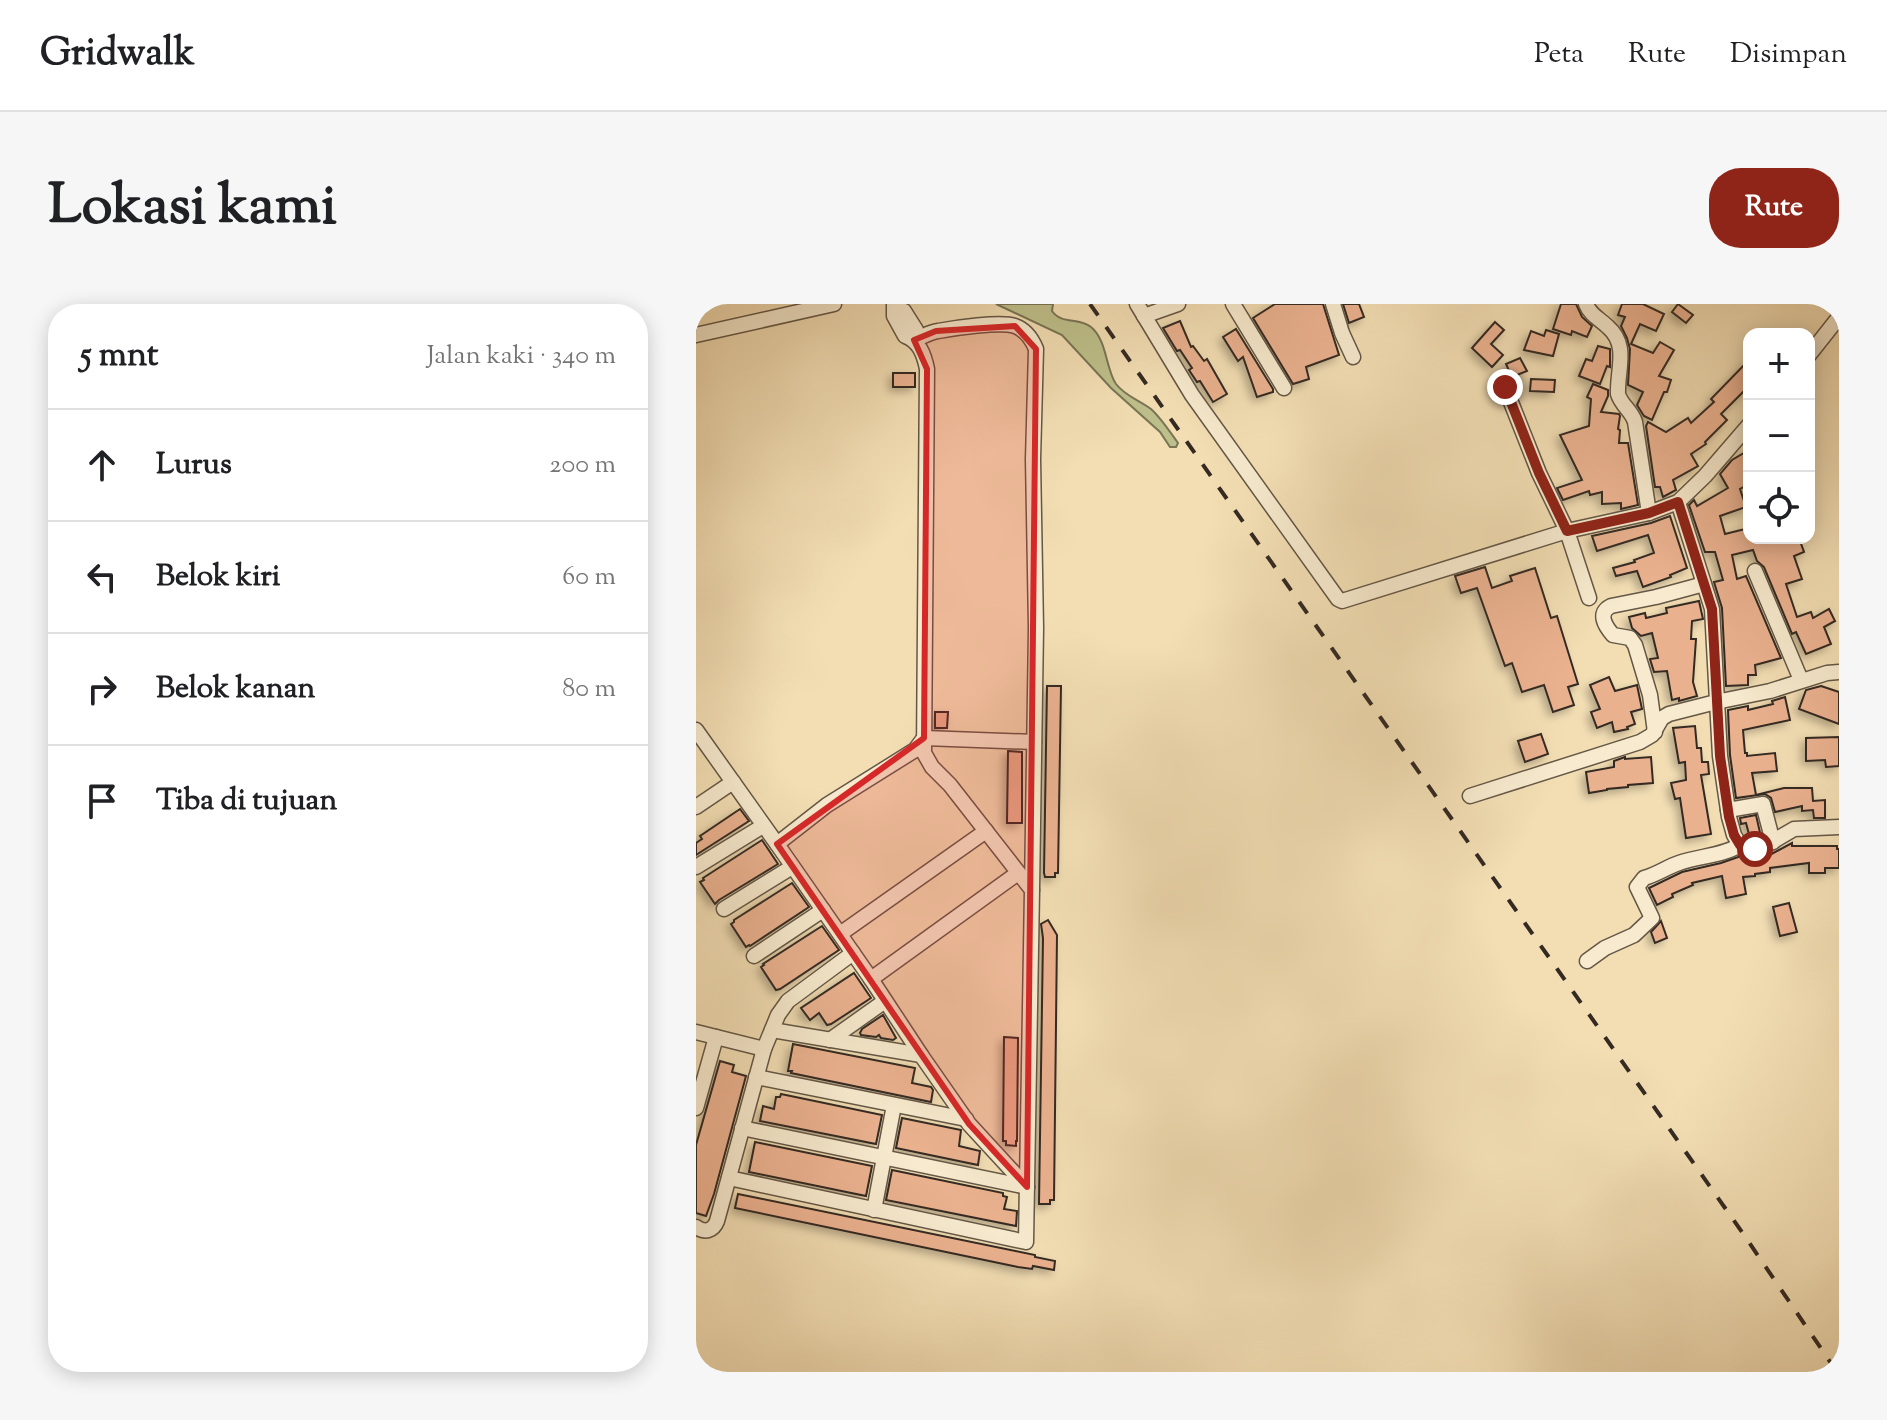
<!DOCTYPE html>
<html lang="id">
<meta charset="utf-8">
<style>
:root{--surface:#fff;--page:#f6f6f6;--text:#202124;--muted:#757577;--line:#e0e0e0;--accent:#8f2418}
body{margin:0;font-family:"Sorts Mill Goudy",serif;background:var(--page);color:var(--text)}
.controls{position:absolute;right:24px;top:24px;display:grid;overflow:hidden;border-radius:16px;box-shadow:0 4px 20px #0003}
.controls button{width:72px;height:72px;display:grid;place-items:center;padding:0;border:0;border-bottom:2px solid var(--line);background:var(--surface);color:var(--text);font:40px sans-serif}
.stop{position:absolute;width:24px;height:24px;margin:-18px;border:6px solid #8f2418;border-radius:50%;background:#fff}
.stop.end{background:#8f2418;border-color:#fff;box-shadow:0 2px 8px #0008}
.list{margin:0;padding:0;list-style:none}
h2{display:flex;justify-content:space-between;align-items:center;height:104px;margin:0;padding:0 32px;font-size:34px}
h2 small{font-size:26px;font-weight:400;color:var(--muted)}
.list li{display:grid;grid-template-columns:52px 1fr auto;gap:24px;align-items:center;box-sizing:border-box;height:112px;padding:0 32px;border-top:2px solid var(--line)}
.list b{display:block;font-size:30px;white-space:nowrap}
.list em{font-size:26px;font-style:normal;color:var(--muted)}
.icon{flex:none;width:44px;height:44px;fill:none;stroke:currentColor;stroke-width:2;stroke-linecap:round;stroke-linejoin:round}
.map{position:relative;flex:none;width:1143px;height:1068px;overflow:hidden;border-radius:32px}
header{display:flex;align-items:center;gap:48px;box-sizing:border-box;height:112px;padding:0 40px;background:var(--surface);border-bottom:2px solid var(--line)}
header strong{font-size:38px}
nav{display:flex;gap:44px;margin-inline-start:auto;font-size:28px}
.intro{display:flex;align-items:center;justify-content:space-between;box-sizing:border-box;height:192px;padding:0 48px}
h1{margin:0;font-size:56px}
.button{padding:20px 36px;border-radius:32px;background:var(--accent);color:#fff;font-size:28px;font-weight:700}
main{display:flex;gap:48px;padding:0 48px}
aside{flex:1;background:var(--surface);border-radius:32px;box-shadow:0 4px 20px #0003}
.map>svg:first-child{display:block}
</style>
<header>
<strong>Gridwalk</strong>
<nav><a>Peta</a><a>Rute</a><a>Disimpan</a></nav>
</header>
<div class="intro"><h1>Lokasi kami</h1><a class="button">Rute</a></div>
<main>
<aside>
<h2>5 mnt<small>Jalan kaki · 340 m</small></h2>
<ul class="list">
<li><svg class="icon" aria-label="ahead" viewBox="0 0 24 24"><path d="M12 20V5M6 11l6-6 6 6"/></svg><div><b>Lurus</b></div><em>200 m</em></li>
<li><svg class="icon" aria-label="left" viewBox="0 0 24 24"><path d="M17 20v-9H6M10 6l-5 5 5 5"/></svg><div><b>Belok kiri</b></div><em>60 m</em></li>
<li><svg class="icon" aria-label="right" viewBox="0 0 24 24"><path d="M7 20v-9h11M14 6l5 5-5 5"/></svg><div><b>Belok kanan</b></div><em>80 m</em></li>
<li><svg class="icon" aria-label="arrive" viewBox="0 0 24 24"><path d="M6 21V4h12l-3 4 3 4H6"/></svg><div><b>Tiba di tujuan</b></div></li>
</ul>
</aside>
<div class="map">
<svg width="1143" height="1068" viewBox="0 0 1143 1068">
<defs>
<filter id="shadow"><feDropShadow dx="-4" dy="4" stdDeviation="4" flood-color="#0004"/></filter>
</defs>
<rect width="100%" height="100%" fill="#f3deb4"/>
<filter id="stains"><feTurbulence type="fractalNoise" baseFrequency=".0025" numOctaves="4"/><feColorMatrix values="0 0 0 0 .2 0 0 0 0 .09 0 0 0 0 .02 0 0 0 .5 -.17"/></filter>
<radialGradient id="worn" r=".72"><stop offset=".6" stop-color="#630" stop-opacity="0"/><stop offset="1" stop-color="#630" stop-opacity=".3"/></radialGradient>
<path fill="#bec08b" stroke="#797556" stroke-width="2" d="M 300,0 L 357,0 L 356,7 C 366,21 382,13 395,23 C 411,36 410,66 420,80 C 429,92 443,96 455,105 C 465,114 474,128 482,139 L 480,143 L 474,143 L 464,128 L 415,84 L 366,31 Z"/>
<g fill="#eab18f" stroke="#342a22" stroke-width="2" filter="url(#shadow)">
<path d="M 579,0 L 627,0 L 643,51 L 610,63 L 613,75 L 597,80 L 557,14 Z"/>
<path d="M 647,0 L 663,0 L 668,13 L 653,19 Z"/>
<path d="M 865,0 L 880,0 L 886,13 L 896,22 L 891,33 L 876,27 L 875,31 L 857,25 Z"/>
<path d="M 926,0 L 947,0 L 968,10 L 960,27 L 944,20 L 935,40 L 957,49 L 964,38 L 978,46 L 963,72 L 975,76 L 971,88 L 968,88 L 956,116 L 948,112 L 941,101 L 947,88 L 932,81 L 934,45 L 931,34 L 925,22 L 929,13 L 922,11 Z"/>
<path d="M 982,0 L 997,11 L 990,19 L 976,8 Z"/>
<path d="M 484,17 L 495,43 L 497,42 L 508,57 L 511,55 L 531,90 L 517,98 L 504,77 L 501,78 L 493,66 L 496,64 L 484,46 L 481,47 L 467,24 Z"/>
<path d="M 799,18 L 808,26 L 795,40 L 807,51 L 796,63 L 776,44 Z"/>
<path d="M 540,25 L 577,85 L 577,88 L 561,93 L 547,53 L 542,57 L 527,33 Z"/>
<path d="M 850,26 L 863,30 L 857,52 L 828,46 L 835,27 L 848,32 Z"/>
<path d="M 902,42 L 914,45 L 914,63 L 911,62 L 904,80 L 883,72 L 890,55 L 896,57 Z"/>
<path d="M 824,54 L 831,67 L 816,73 L 810,60 Z"/>
<path d="M 1053,56 L 1053,82 L 1025,110 L 1031,116 L 1009,138 L 1010,140 L 995,150 L 1002,162 L 977,176 L 980,186 L 967,193 L 964,183 L 959,183 L 950,122 L 952,118 L 970,128 L 992,114 L 995,119 L 1018,98 L 1015,95 Z"/>
<rect x="197" y="69" width="22" height="14"/>
<path d="M 835,75 L 859,76 L 858,88 L 834,87 Z"/>
<path d="M 897,80 L 912,86 L 912,92 L 905,108 L 923,110 L 924,112 L 922,125 L 924,126 L 923,139 L 932,139 L 942,201 L 925,205 L 925,199 L 906,200 L 906,188 L 894,191 L 893,187 L 867,196 L 861,184 L 886,176 L 864,131 L 893,122 L 895,95 L 891,93 Z"/>
<path d="M 1053,146 L 1053,180 L 1044,185 L 1050,203 L 1024,212 L 1029,230 L 1053,224 L 1053,234 L 1103,234 L 1108,248 L 1098,252 L 1106,275 L 1090,280 L 1101,313 L 1115,308 L 1117,314 L 1133,305 L 1139,317 L 1128,323 L 1135,340 L 1110,350 L 1100,328 L 1096,330 L 1068,263 L 1061,257 L 1057,246 L 1036,251 L 1041,275 L 1050,272 L 1085,354 L 1059,361 L 1060,371 L 1052,371 L 1052,381 L 1030,382 L 1026,304 L 1018,278 L 1027,276 L 1019,248 L 1009,248 L 993,201 L 998,196 L 1001,202 L 1032,184 L 1024,170 L 1036,156 Z"/>
<path d="M 974,212 L 991,264 L 974,271 L 975,273 L 947,283 L 941,267 L 920,272 L 917,264 L 939,258 L 938,256 L 958,249 L 952,231 L 901,247 L 896,232 L 955,219 Z"/>
<path d="M 789,263 L 796,284 L 816,277 L 814,272 L 839,264 L 855,314 L 861,312 L 882,380 L 872,383 L 878,401 L 857,408 L 848,381 L 826,388 L 816,359 L 809,362 L 781,284 L 765,289 L 759,272 Z"/>
<path d="M 1003,297 L 1007,315 L 996,317 L 995,335 L 1000,335 L 997,378 L 1001,392 L 983,397 L 983,394 L 976,396 L 971,367 L 958,368 L 954,355 L 962,354 L 956,329 L 945,332 L 936,324 L 933,313 L 949,309 L 950,314 L 971,309 L 970,304 Z"/>
<path d="M 913,373 L 919,387 L 941,381 L 946,405 L 935,408 L 939,420 L 931,423 L 932,425 L 918,428 L 916,418 L 901,424 L 895,408 L 904,405 L 894,381 Z"/>
<path d="M 351,382 L 365,382 L 362,569 L 359,569 L 359,573 L 349,573 L 348,569 Z"/>
<path d="M 1125,382 L 1143,388 L 1143,420 L 1103,405 L 1110,386 Z"/>
<path d="M 1089,393 L 1094,416 L 1047,426 L 1049,449 L 1051,449 L 1051,452 L 1079,449 L 1081,467 L 1056,469 L 1060,491 L 1088,484 L 1116,484 L 1117,497 L 1129,496 L 1129,514 L 1118,514 L 1117,506 L 1106,507 L 1106,502 L 1079,508 L 1075,494 L 1069,490 L 1040,494 L 1034,451 L 1032,406 L 1052,402 L 1052,406 L 1077,400 L 1076,397 Z"/>
<path d="M 239,408 L 252,408 L 251,424 L 239,424 Z"/>
<path d="M 999,422 L 1001,444 L 1005,444 L 1006,458 L 1012,458 L 1013,470 L 1005,471 L 1015,530 L 990,534 L 984,494 L 979,495 L 975,479 L 990,476 L 989,458 L 983,459 L 977,424 Z"/>
<path d="M 845,430 L 852,450 L 829,458 L 822,437 Z"/>
<path d="M 1143,433 L 1143,462 L 1130,463 L 1129,456 L 1110,457 L 1110,434 Z"/>
<path d="M 312,447 L 326,448 L 326,519 L 311,519 Z"/>
<path d="M 929,453 L 929,455 L 955,453 L 957,479 L 932,481 L 932,483 L 911,485 L 911,486 L 893,489 L 890,468 L 918,463 L 918,457 Z"/>
<path d="M 44,505 L 53,517 L 0,551 L 0,539 L 6,535 L 4,532 Z"/>
<path d="M 1060,511 L 1065,533 L 1057,535 L 1054,534 L 1050,519 L 1045,520 L 1044,514 Z"/>
<path d="M 66,536 L 82,560 L 23,596 L 19,600 L 4,578 L 8,576 L 7,574 Z"/>
<path d="M 1096,539 L 1096,542 L 1141,542 L 1141,545 L 1143,545 L 1143,564 L 1129,564 L 1129,569 L 1113,569 L 1113,559 L 1074,564 L 1074,568 L 1059,570 L 1059,572 L 1047,573 L 1050,590 L 1030,594 L 1026,572 L 996,579 L 997,581 L 976,590 L 977,593 L 961,601 L 953,584 L 986,568 L 1025,559 L 1045,552 L 1054,555 L 1068,554 Z"/>
<path d="M 96,579 L 113,603 L 54,642 L 53,641 L 50,643 L 35,620 L 38,618 L 38,616 Z"/>
<path d="M 1093,599 L 1101,628 L 1084,632 L 1077,603 Z"/>
<path d="M 352,616 L 361,631 L 358,896 L 354,896 L 354,900 L 343,900 L 347,634 L 345,620 Z"/>
<path d="M 965,617 L 971,634 L 959,639 L 955,628 Z"/>
<path d="M 126,622 L 143,646 L 84,685 L 80,686 L 65,663 L 68,661 L 67,660 Z"/>
<path d="M 158,669 L 175,694 L 135,720 L 131,721 L 123,709 L 114,716 L 105,704 Z"/>
<path d="M 187,711 L 200,734 L 197,736 L 185,734 L 183,731 L 180,733 L 165,731 L 164,729 L 166,725 Z"/>
<path d="M 308,733 L 322,734 L 321,837 L 320,837 L 320,842 L 310,841 L 310,837 L 307,837 Z"/>
<path d="M 97,740 L 219,764 L 216,779 L 235,783 L 237,786 L 235,798 L 95,769 L 96,767 L 92,767 Z"/>
<path d="M 24,757 L 38,761 L 36,768 L 50,772 L 18,890 L 10,912 L 0,909 L 0,841 Z"/>
<path d="M 85,790 L 186,811 L 180,840 L 64,817 L 67,802 L 78,805 L 80,793 L 84,793 Z"/>
<path d="M 206,814 L 265,826 L 263,842 L 284,847 L 282,861 L 200,844 Z"/>
<path d="M 59,838 L 176,862 L 170,892 L 53,868 Z"/>
<path d="M 196,866 L 307,889 L 307,892 L 311,893 L 308,905 L 321,907 L 320,922 L 190,896 Z"/>
<path d="M 42,890 L 339,951 L 339,953 L 359,957 L 358,966 L 337,962 L 336,965 L 322,963 L 39,904 Z"/>
</g>
<g fill="none" stroke-linecap="round" stroke-linejoin="round">
<g stroke="#645746" stroke-width="17">
<g id="street">
<path d="M 441,0 L 496,91 L 642,295 L 646,297 L 871,227 L 953,209 L 982,198 L 1009,172 L 1053,121"/>
<path d="M 537,0 L 588,84"/>
<path d="M 637,0 L 646,29 L 657,53"/>
<path d="M 890,0 C 895,12 903,14 912,23 C 933,41 921,66 922,90 C 925,101 936,107 939,118 L 953,209"/>
<path d="M 199,3 L 208,7 L 220,26 L 218,36"/>
<path d="M 448,12 L 482,0"/>
<path d="M 0,31 L 138,0"/>
<path d="M 218,36 C 226,33 234,28 242,27 C 258,24 305,17 319,22 C 330,26 336,35 340,45 L 337,155 L 340,324 L 336,586"/>
<path d="M 1113,51 L 1143,13"/>
<path d="M 809,83 L 843,169 L 871,227 L 893,294"/>
<path d="M 982,198 L 1016,305 L 1024,452 L 1033,513 L 1038,531 L 1044,541 L 1055,545 L 1064,545 L 1098,525 L 1143,523"/>
<path d="M 1059,267 L 1105,376"/>
<path d="M 0,426 L 81,540"/>
<path d="M 959,428 L 954,391 L 939,341 L 934,334 L 917,331 C 909,322 901,309 915,302 L 960,293 L 1008,280"/>
<path d="M 774,492 L 944,438 L 956,431 L 966,414 L 973,410 L 1020,398 L 1074,387 L 1131,369 L 1143,368"/>
<path d="M 0,503 L 37,478"/>
<path d="M 1032,506 L 1067,500 L 1077,538"/>
<path d="M 0,563 L 67,522"/>
<path d="M 28,605 L 96,563"/>
<path d="M 144,630 L 290,527"/>
<path d="M 58,652 L 127,606"/>
<path d="M 891,657 L 909,644 L 938,631 L 956,614 L 941,583 L 948,574 C 960,571 971,563 983,559 C 1003,552 1026,552 1044,541"/>
<path d="M 175,675 L 322,569"/>
<path d="M 76,726 L 225,751"/>
<path d="M 0,728 L 68,745"/>
<path d="M 134,736 L 189,697"/>
<path d="M 60,773 L 270,815"/>
<path d="M 0,804 L 20,733"/>
<path d="M 46,824 L 331,883"/>
<path d="M 33,874 L 330,938 L 336,586 L 254,481 L 236,463 L 228,449 L 231,65 C 228,50 223,37 209,32 L 198,12 L 198,0"/>
<path d="M 331,883 L 273,820 L 225,751 L 175,675 L 81,540 L 131,501 L 219,446 L 228,434 L 338,438"/>
<path d="M 178,906 L 198,801"/>
<path d="M 0,923 C 9,929 17,927 21,917 L 68,745 L 82,711 L 92,697 L 157,649"/>
</g>
</g>
<use href="#street" stroke="#f7eace" stroke-width="14"/>
<path stroke="#342a22" stroke-width="4" stroke-dasharray="14 14" stroke-linecap="butt" d="M 394,0 L 1048,931 L 1141,1068"/>
</g>
<g fill="none" stroke-linecap="round" stroke-linejoin="round">
<path stroke="#8f2418" stroke-width="10" d="M 809,83 L 843,169 L 871,227 L 953,209 L 982,198 L 1016,305 L 1024,452 L 1033,513 L 1038,531 L 1044,541 L 1059,545"/>
</g>
<path fill="#d62828" fill-opacity="0.2" stroke="#d62828" stroke-width="6" stroke-linejoin="round" d="M 319,22 L 340,45 L 331,883 L 273,820 L 81,540 L 228,434 L 231,65 L 218,36 L 240,27 Z"/>
<rect width="100%" height="100%" filter="url(#stains)"/>
<rect width="100%" height="100%" fill="url(#worn)"/>
</svg>
<div class="controls">
<button>+</button>
<button>−</button>
<button><svg class="icon" aria-label="locate" viewBox="0 0 24 24"><circle cx="12" cy="12" r="6"/><path d="M12 2v4M12 18v4M2 12h4M18 12h4"/></svg></button>
</div>
<div class="stop" style="left:1059px;top:545px"></div>
<div class="stop end" style="left:809px;top:83px"></div>
</div>
</main>
